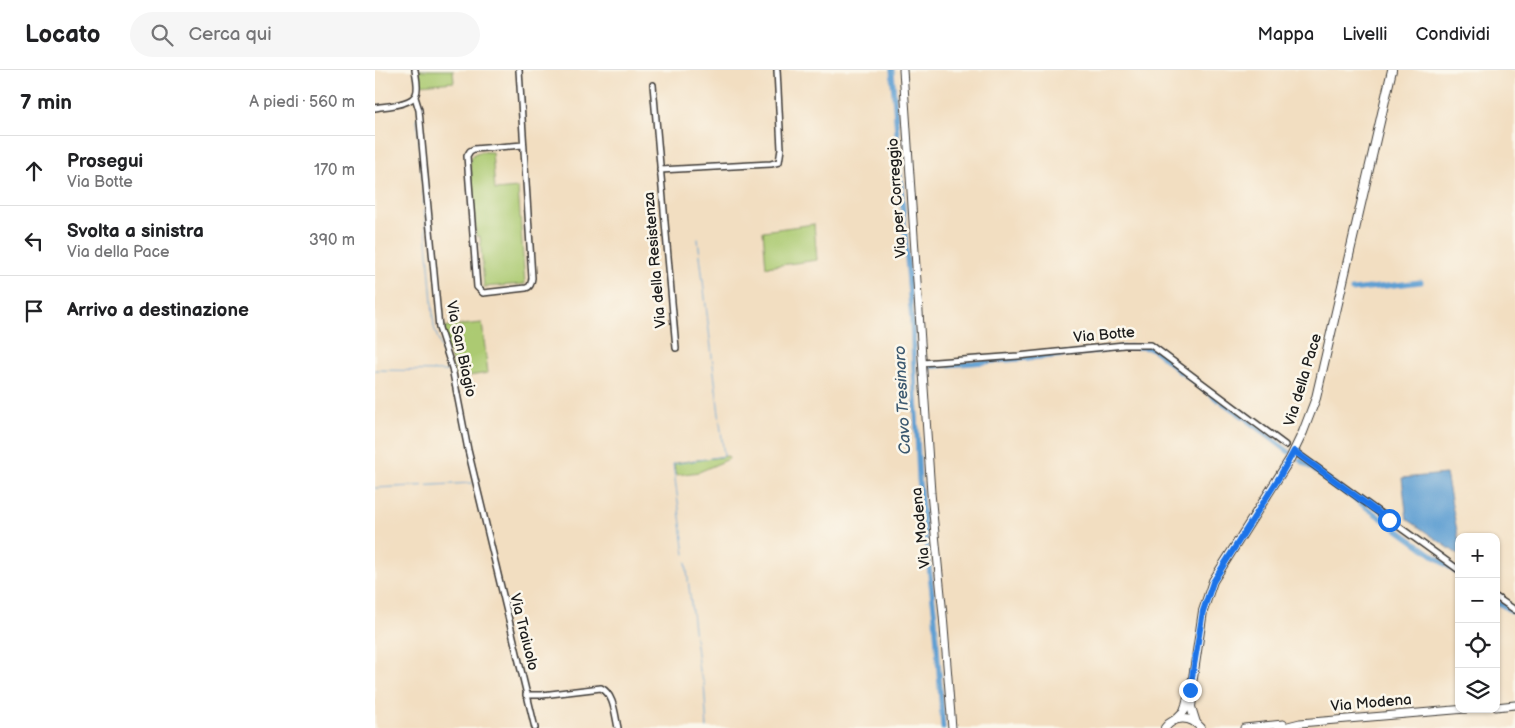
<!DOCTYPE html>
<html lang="it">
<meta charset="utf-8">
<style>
:root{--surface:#fff;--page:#f6f6f6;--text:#202124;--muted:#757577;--line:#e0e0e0}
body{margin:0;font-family:"Balsamiq Sans",sans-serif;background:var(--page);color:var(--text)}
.controls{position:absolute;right:15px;bottom:15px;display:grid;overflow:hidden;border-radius:10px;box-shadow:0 1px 4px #0004}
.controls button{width:45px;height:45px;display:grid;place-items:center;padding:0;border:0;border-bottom:1px solid var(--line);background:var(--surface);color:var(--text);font:25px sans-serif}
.stop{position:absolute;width:15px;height:15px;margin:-11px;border:4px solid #1a73e8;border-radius:50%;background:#fff}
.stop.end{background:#1a73e8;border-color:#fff;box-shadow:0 1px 5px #0008}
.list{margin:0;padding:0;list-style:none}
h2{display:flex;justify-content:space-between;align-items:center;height:65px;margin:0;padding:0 20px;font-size:21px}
h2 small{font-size:16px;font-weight:400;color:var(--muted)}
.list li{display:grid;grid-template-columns:32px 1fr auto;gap:15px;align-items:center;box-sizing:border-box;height:70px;padding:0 20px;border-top:1px solid var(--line)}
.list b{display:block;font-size:19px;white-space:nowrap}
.list p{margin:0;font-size:16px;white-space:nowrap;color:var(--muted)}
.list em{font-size:16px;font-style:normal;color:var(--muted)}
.icon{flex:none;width:28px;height:28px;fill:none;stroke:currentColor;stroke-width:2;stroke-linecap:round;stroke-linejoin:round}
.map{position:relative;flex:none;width:1140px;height:658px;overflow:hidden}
header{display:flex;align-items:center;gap:30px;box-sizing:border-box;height:70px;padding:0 25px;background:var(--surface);border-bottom:1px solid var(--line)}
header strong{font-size:24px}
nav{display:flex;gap:28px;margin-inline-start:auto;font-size:18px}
.search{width:350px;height:45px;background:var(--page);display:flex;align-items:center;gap:12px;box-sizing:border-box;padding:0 18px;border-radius:28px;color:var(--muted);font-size:19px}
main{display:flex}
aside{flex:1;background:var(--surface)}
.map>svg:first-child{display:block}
</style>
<header>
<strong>Locato</strong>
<div class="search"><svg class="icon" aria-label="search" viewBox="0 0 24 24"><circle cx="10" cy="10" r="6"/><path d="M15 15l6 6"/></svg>Cerca qui</div>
<nav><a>Mappa</a><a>Livelli</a><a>Condividi</a></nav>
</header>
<main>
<aside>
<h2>7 min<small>A piedi · 560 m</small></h2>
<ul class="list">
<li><svg class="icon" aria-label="ahead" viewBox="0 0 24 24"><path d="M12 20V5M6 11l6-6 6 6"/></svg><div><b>Prosegui</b><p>Via Botte</p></div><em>170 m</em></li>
<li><svg class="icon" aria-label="left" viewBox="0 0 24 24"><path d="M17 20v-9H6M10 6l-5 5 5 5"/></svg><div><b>Svolta a sinistra</b><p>Via della Pace</p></div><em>390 m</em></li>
<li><svg class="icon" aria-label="arrive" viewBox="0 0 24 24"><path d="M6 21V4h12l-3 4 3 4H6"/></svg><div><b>Arrivo a destinazione</b></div></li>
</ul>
</aside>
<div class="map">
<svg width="1140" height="658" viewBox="0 0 1140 658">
<rect width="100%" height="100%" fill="#fbf7ec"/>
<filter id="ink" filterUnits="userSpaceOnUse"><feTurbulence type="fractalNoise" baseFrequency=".02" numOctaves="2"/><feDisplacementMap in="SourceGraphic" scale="10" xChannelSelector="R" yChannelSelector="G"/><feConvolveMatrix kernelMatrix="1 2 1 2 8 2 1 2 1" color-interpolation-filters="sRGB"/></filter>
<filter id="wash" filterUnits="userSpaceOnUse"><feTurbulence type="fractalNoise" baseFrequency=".0096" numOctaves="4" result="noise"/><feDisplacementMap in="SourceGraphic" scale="20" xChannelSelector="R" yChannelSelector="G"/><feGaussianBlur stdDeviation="1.12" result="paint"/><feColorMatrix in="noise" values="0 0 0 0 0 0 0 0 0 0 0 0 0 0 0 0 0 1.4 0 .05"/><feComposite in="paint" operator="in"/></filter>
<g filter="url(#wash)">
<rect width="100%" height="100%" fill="#f2dec1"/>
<g fill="#acca72" stroke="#647347">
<path d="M 44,0 L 78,0 L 79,12 L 45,15 Z"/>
<path d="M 117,82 L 120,120 L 143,118 L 150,214 L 109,217 L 105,166 L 101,166 L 95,91 C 97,80 108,82 117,82 Z"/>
<path d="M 439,154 L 442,190 L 391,197 L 388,161 Z"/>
<path d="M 107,253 L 113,303 L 82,308 L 66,257 Z"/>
<path d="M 353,386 L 354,389 L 324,402 L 301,405 L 299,395 L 300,393 Z"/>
</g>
<path fill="#5f9fd2" stroke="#3e5e77" d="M 1071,404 L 1084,471 L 1084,485 L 1032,449 L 1027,408 Z"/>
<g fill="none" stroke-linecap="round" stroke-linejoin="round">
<g stroke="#5f9fd2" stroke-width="1">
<path d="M 0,300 L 72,301 L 73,299 L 59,257 L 42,48"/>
<path d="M 0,418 L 98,413"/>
<path d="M 310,484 L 298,394 L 349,386 L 323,169"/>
<path d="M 311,492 L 324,601 L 329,613 L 332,658"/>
</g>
<g stroke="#5f9fd2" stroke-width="5">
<path d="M 517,0 L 537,252 L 544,410 L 560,548 L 568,658"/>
<path d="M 977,220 L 1046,212"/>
<path d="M 707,283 C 722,282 765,273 777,279 C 787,284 796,295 805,302"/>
<path d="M 551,297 L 703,284"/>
<path d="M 809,304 L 843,330"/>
<path d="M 848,333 L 870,348"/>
<path d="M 873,351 L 914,382"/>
<path d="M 925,390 L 1084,504"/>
<path d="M 1121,531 L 1140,544"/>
</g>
</g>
</g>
<g filter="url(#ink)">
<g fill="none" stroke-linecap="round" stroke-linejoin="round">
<g stroke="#3c3935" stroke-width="8">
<g id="street">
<path d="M 144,0 L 157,208 C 156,213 156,217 151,218 L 108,223 L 102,217 L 92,86 L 95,81 L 99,79 L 148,75"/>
<path d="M 278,15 L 301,278"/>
<path d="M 40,27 L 44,40 L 64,258 L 77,298 L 93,380 L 160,658"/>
<path d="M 0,38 C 10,36 37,35 41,24 C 44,18 41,7 40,0"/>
<path d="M 285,100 L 396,94 L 404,92 L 406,79 L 402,0"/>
<path d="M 547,293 L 643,286 L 749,275 L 776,275 L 910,375"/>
<path d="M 919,381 L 1084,500"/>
<path d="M 1121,527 L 1140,540"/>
<path d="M 151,625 L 167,625 L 226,618 C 239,624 240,645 243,658"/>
</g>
</g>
<g stroke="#3c3935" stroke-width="9">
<g id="secondary">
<path d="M 528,0 L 556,423 L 568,545 L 577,658"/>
<path d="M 1121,637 L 1140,635"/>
<path d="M 869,658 L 908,654"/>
<path d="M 905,658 L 925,653 L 1091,639"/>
</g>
</g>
<g stroke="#3c3935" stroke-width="10">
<g id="primary">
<path d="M 817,628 L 816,637 L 821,653"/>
<path d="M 801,649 L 809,641 L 811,635 L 818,608 L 828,541 L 838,511 L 915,389 L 928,362 L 941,328 L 1017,0"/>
<path d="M 790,658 C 800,645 816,646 826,658"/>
</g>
</g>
<use href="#street" stroke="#fff" stroke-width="5"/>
<use href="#secondary" stroke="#fff" stroke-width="7"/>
<use href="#primary" stroke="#fff" stroke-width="8"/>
</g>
</g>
<g fill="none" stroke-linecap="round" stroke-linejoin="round" filter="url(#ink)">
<path stroke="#1a73e8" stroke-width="6" d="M 815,620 L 828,541 L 838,512 L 905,406 L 919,381 L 1014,450"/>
</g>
<g text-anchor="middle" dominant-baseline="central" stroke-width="5" stroke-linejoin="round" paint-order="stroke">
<g font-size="15" fill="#1c1c1c" stroke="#fbf7ec">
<text transform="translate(522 128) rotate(-94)">Via per Correggio</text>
<text transform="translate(280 190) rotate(-95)">Via della Resistenza</text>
<text transform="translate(729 265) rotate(-5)">Via Botte</text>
<text transform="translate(86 279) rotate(78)">Via San Biagio</text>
<text transform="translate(928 310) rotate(-73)">Via della Pace</text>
<text transform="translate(546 458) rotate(-96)">Via Modena</text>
<text transform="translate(149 562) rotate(76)">Via Traiuolo</text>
<text transform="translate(996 633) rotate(-5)">Via Modena</text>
</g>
<g font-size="16" font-style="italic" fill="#3a576e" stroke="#fbf7ec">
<text transform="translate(528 330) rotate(-93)">Cavo Tresinaro</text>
</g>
</g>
</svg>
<div class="controls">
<button>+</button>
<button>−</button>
<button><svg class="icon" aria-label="locate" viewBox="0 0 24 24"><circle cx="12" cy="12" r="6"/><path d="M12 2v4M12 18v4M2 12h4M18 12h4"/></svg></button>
<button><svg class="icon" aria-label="layers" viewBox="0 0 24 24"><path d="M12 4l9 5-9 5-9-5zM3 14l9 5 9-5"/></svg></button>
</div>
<div class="stop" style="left:1014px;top:450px"></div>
<div class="stop end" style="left:815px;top:620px"></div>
</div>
</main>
